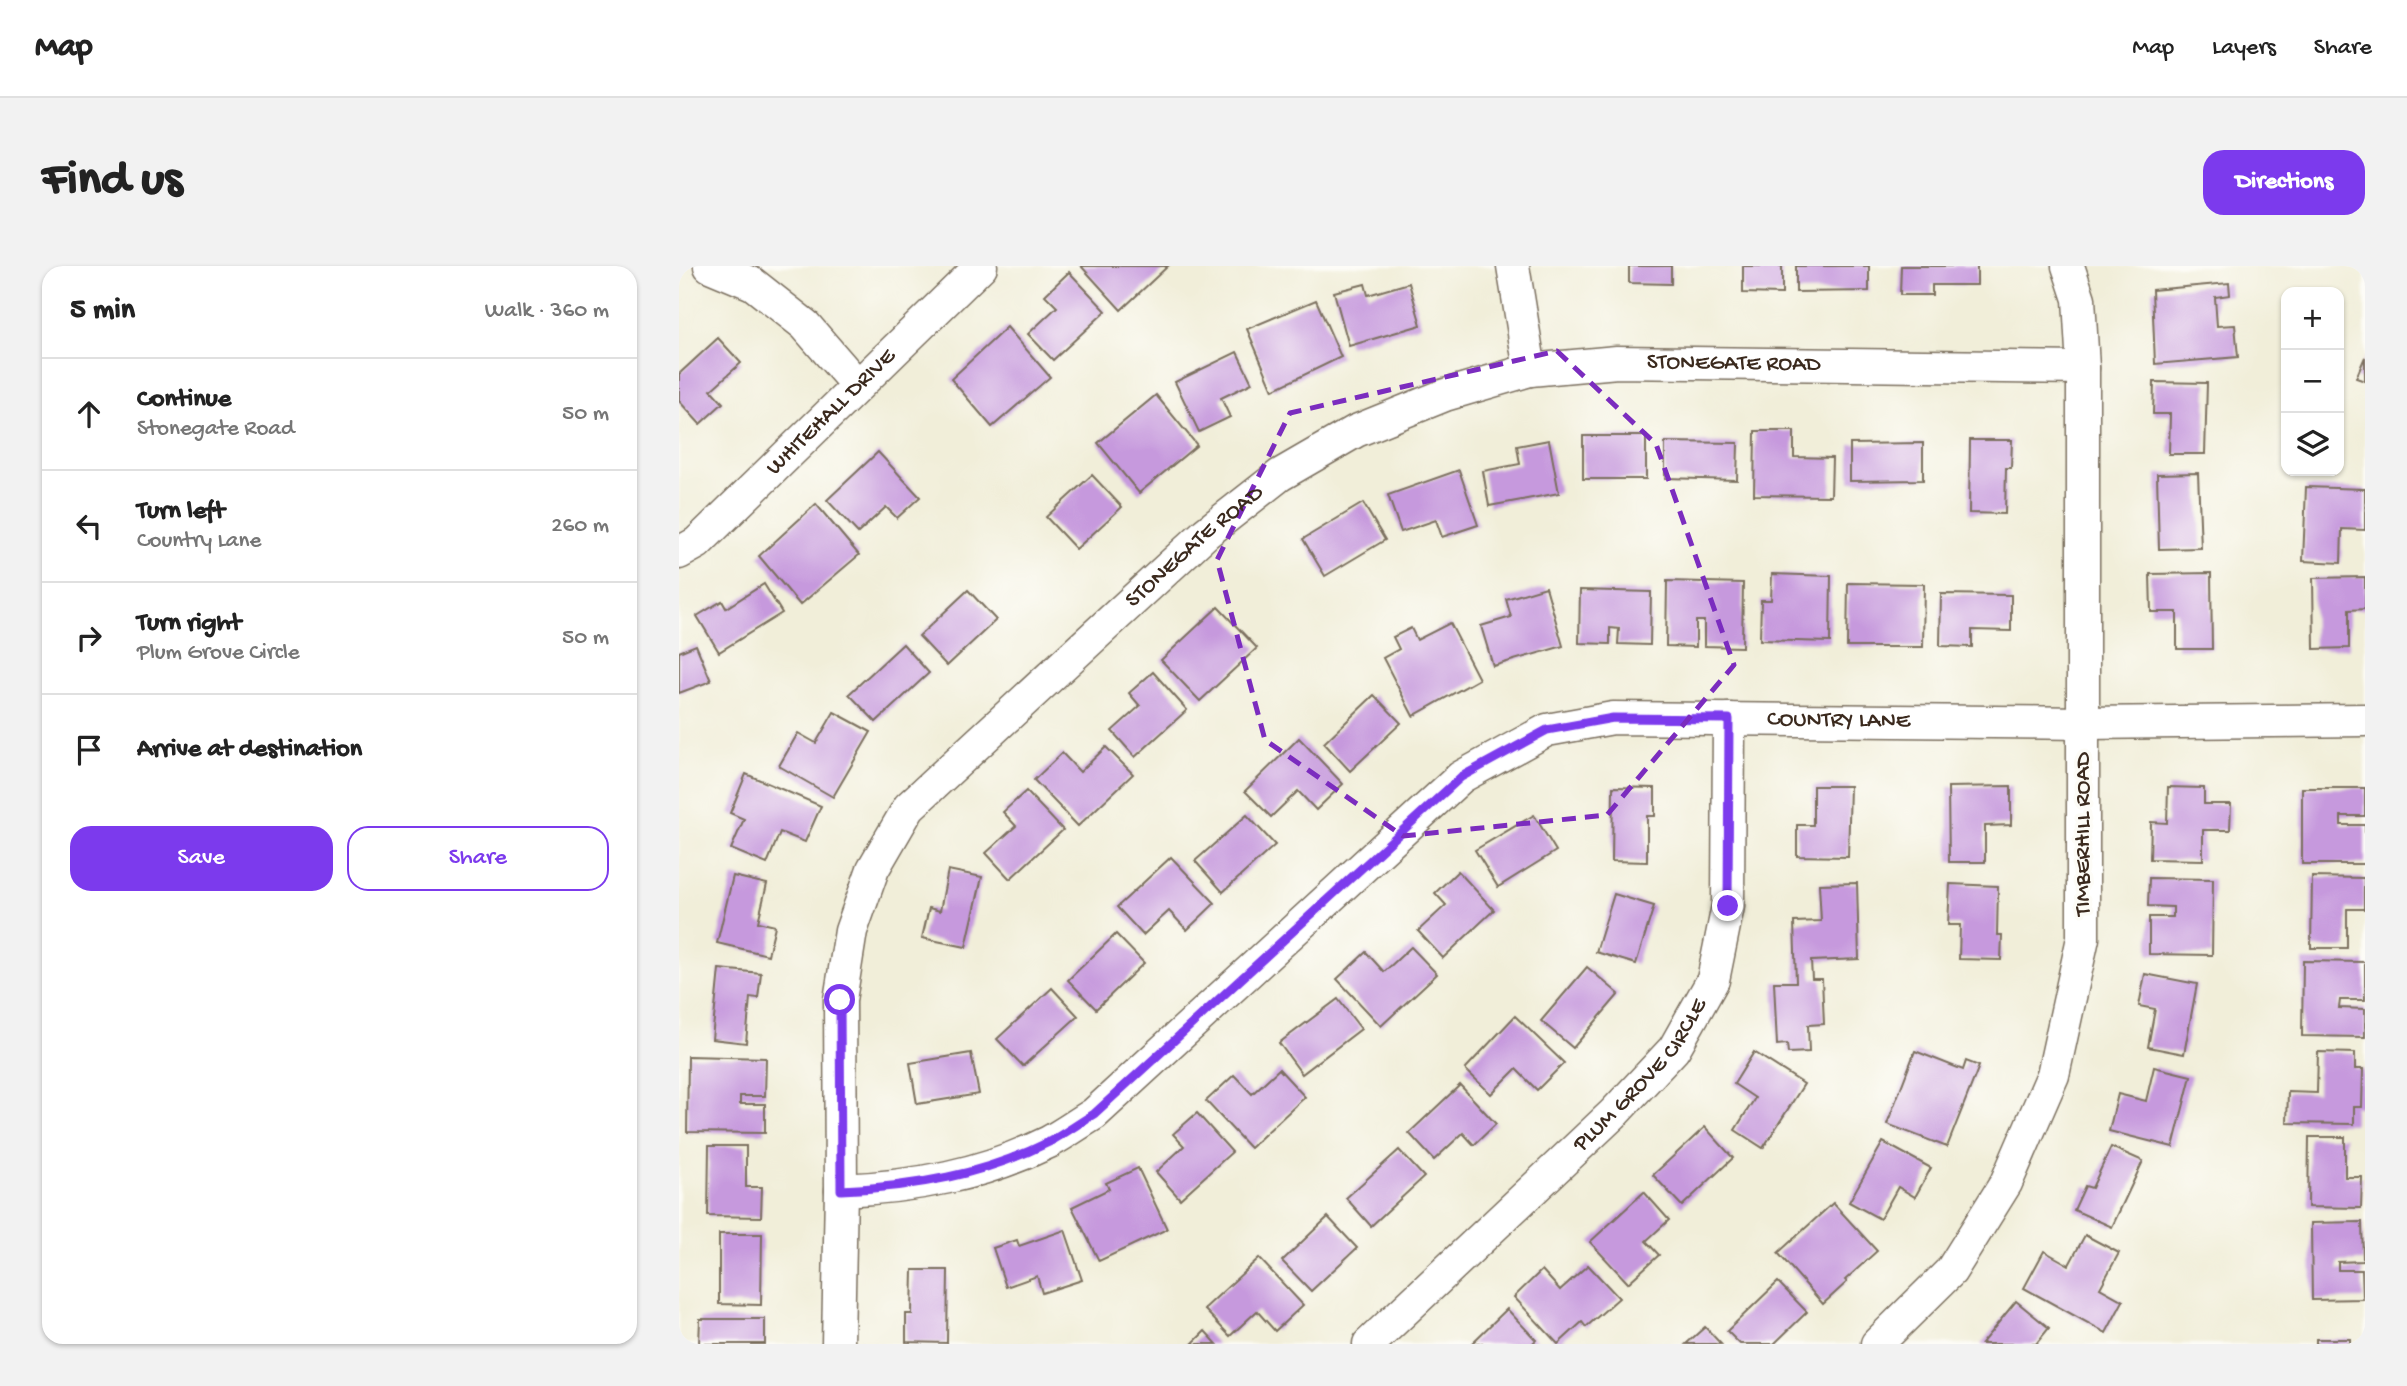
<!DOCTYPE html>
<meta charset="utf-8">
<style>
:root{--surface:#fff;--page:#f2f2f2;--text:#222;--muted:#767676;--line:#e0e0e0;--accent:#7c3aed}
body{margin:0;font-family:"Gochi Hand",sans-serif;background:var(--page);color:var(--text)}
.controls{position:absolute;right:21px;top:21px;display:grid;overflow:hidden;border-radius:14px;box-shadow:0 2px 5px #0004}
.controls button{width:63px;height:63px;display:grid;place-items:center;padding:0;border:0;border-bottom:2px solid var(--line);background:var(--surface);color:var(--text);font:35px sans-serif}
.stop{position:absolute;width:21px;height:21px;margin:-16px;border:5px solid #7c3aed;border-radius:50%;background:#fff}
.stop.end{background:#7c3aed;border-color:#fff;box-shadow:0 2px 7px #0008}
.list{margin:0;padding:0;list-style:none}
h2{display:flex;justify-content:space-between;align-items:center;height:91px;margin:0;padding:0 28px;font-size:30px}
h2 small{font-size:23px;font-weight:400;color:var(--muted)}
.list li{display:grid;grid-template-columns:46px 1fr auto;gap:21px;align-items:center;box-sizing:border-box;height:112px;padding:0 28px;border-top:2px solid var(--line)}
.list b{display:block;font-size:26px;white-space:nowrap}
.list p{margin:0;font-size:23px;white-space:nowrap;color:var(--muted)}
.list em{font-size:23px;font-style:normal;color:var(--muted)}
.actions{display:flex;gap:14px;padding:21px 28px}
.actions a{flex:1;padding:16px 0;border:2px solid var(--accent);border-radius:21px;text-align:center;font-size:24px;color:var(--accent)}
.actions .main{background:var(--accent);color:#fff}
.icon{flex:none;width:38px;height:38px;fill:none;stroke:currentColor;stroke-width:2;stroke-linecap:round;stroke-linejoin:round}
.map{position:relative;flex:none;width:1686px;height:1078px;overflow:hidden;border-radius:21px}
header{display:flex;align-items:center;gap:42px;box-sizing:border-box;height:98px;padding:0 35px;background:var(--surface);border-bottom:2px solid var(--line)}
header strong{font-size:33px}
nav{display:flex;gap:38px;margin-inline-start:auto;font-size:24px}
.intro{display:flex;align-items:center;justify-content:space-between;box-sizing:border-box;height:168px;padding:0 42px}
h1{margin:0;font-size:49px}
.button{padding:18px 32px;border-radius:21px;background:var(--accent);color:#fff;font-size:24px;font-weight:700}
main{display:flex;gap:42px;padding:0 42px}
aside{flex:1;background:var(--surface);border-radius:21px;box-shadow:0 2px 5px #0004}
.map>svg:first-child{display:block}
</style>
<header>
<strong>Map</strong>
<nav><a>Map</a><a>Layers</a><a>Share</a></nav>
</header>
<div class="intro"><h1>Find us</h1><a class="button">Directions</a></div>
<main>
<aside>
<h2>5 min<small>Walk · 360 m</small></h2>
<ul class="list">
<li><svg class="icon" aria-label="ahead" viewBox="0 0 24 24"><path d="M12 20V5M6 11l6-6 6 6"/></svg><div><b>Continue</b><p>Stonegate Road</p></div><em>50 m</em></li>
<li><svg class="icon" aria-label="left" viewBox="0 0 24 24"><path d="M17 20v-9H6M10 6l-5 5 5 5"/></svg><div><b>Turn left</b><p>Country Lane</p></div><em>260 m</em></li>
<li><svg class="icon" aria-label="right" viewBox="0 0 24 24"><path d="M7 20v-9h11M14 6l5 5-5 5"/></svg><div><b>Turn right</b><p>Plum Grove Circle</p></div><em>50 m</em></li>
<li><svg class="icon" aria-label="arrive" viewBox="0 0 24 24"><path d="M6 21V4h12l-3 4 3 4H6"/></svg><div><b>Arrive at destination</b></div></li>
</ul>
<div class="actions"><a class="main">Save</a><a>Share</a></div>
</aside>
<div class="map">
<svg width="1686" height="1078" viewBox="0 0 1686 1078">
<rect width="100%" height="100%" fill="#fdfcf7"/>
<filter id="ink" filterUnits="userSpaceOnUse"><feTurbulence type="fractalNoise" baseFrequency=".0143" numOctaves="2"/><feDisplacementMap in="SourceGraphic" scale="14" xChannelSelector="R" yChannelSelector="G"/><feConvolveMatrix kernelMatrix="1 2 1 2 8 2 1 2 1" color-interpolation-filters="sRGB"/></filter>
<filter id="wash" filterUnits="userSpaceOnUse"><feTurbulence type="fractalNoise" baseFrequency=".00686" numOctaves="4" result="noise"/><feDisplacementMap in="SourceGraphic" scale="28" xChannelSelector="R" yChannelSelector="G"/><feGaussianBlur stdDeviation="1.57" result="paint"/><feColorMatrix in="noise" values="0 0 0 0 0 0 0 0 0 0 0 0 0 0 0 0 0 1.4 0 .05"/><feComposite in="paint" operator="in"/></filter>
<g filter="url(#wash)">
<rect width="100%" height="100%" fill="#f1eed9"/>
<g id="blocks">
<g fill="#c699dd">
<path d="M 402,0 L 489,0 L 442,44 Z"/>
<path d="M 950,0 L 992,0 L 992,18 L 950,17 Z"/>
<path d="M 1064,0 L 1103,0 L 1103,28 L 1064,27 Z"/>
<path d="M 1117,0 L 1190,0 L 1190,25 L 1117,26 Z"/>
<path d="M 1222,0 L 1298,0 L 1298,19 L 1253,19 L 1253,29 L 1221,29 Z"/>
<path d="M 390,6 L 427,45 L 374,94 L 349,68 L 378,41 L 366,29 Z"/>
<path d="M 730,17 L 742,59 L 670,80 L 655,26 L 686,18 L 689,29 Z"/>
<path d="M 1550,17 L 1551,29 L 1536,31 L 1538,60 L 1556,59 L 1559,91 L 1476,98 L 1473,24 Z"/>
<path d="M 637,34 L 662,91 L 594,124 L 568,63 Z"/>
<path d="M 328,61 L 371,111 L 313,161 L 272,113 Z"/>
<path d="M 39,72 L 62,97 L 32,124 L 44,137 L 21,158 L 0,135 L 0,108 Z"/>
<path d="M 558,86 L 573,117 L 542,132 L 551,151 L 520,166 L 496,116 Z"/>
<path d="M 1686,91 L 1686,115 L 1677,112 Z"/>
<path d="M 1475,116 L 1528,117 L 1526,188 L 1490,188 L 1491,148 L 1474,148 Z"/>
<path d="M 477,129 L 518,179 L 460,227 L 419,177 Z"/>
<path d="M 1076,165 L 1115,165 L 1115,191 L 1153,192 L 1152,230 L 1075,229 Z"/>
<rect x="904" y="170" width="63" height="43"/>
<path d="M 870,174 L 880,227 L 810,240 L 804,205 L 841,198 L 838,180 Z"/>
<path d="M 1291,174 L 1333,174 L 1332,202 L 1327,202 L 1326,248 L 1290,247 Z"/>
<path d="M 986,176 L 1059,177 L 1058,214 L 986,212 Z"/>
<path d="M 1244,177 L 1244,214 L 1171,215 L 1171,178 Z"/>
<path d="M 199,186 L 241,231 L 218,252 L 207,241 L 179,267 L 148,234 Z"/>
<path d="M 780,204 L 799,259 L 763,271 L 757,254 L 722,266 L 709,229 Z"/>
<path d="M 1519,207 L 1522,282 L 1480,283 L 1478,208 Z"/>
<path d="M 413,209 L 443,241 L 397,283 L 367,251 Z"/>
<path d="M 1627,221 L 1686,223 L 1686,264 L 1663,263 L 1662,297 L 1624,295 Z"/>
<path d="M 684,237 L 706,274 L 646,310 L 624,273 Z"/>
<path d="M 137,238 L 180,289 L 121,339 L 80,290 Z"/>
<path d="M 1532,307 L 1533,383 L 1498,383 L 1498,346 L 1472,346 L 1471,308 Z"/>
<path d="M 1093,308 L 1152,310 L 1151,376 L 1081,374 L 1082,334 L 1092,334 Z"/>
<path d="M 1686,311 L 1686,343 L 1670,344 L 1670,382 L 1635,383 L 1634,312 Z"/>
<path d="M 988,315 L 1064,317 L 1063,381 L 1025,380 L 1025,355 L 1017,355 L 1017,381 L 987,380 Z"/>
<path d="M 1169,317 L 1245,318 L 1244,381 L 1168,381 Z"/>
<path d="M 85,318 L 103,347 L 40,386 L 18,350 L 43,335 L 47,342 Z"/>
<path d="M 867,321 L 884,380 L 814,400 L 802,360 L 832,351 L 827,333 Z"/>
<path d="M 289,324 L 317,354 L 268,400 L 240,370 Z"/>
<path d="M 901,324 L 972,326 L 971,379 L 939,378 L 940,363 L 931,362 L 931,378 L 900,377 Z"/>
<path d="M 1262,328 L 1332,329 L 1332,365 L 1293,364 L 1293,381 L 1261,380 Z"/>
<path d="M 539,341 L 578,382 L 521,435 L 482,394 Z"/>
<path d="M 771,357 L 800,413 L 734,450 L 704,392 L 720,383 L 714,371 L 732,362 L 738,374 Z"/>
<path d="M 224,378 L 250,407 L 197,456 L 170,428 Z"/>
<path d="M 17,379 L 32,415 L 0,427 L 0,386 Z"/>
<path d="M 474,406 L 508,444 L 456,491 L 433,465 L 461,440 L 450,427 Z"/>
<path d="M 695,429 L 722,457 L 671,505 L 645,477 Z"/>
<path d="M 155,446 L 192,466 L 154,531 L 100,500 L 119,467 L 137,477 Z"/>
<path d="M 620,472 L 664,518 L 637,544 L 619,525 L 592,551 L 566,525 Z"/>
<path d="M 427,481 L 454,508 L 399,560 L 355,514 L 383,487 L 401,506 Z"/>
<path d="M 67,508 L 142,540 L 126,576 L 101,566 L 88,598 L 52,583 L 65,553 L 51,547 Z"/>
<path d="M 1134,520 L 1171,520 L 1169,591 L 1118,590 L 1118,559 L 1134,559 Z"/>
<path d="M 1332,520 L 1332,559 L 1306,560 L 1306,596 L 1270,596 L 1269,521 Z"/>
<path d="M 934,521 L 976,522 L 976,550 L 968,550 L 968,596 L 933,595 Z"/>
<path d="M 1489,521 L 1525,522 L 1525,538 L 1552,538 L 1551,564 L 1524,564 L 1524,594 L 1471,593 L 1472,556 L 1488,557 Z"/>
<path d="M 1623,522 L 1686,522 L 1686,550 L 1662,550 L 1662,559 L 1686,559 L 1686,598 L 1623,598 Z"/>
<path d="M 347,525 L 384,564 L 331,613 L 307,587 L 337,560 L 324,546 Z"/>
<path d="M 568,549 L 596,579 L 544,626 L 516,595 Z"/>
<path d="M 855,549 L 877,585 L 819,621 L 796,584 Z"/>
<path d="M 492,591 L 536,637 L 508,664 L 490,645 L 464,669 L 438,641 Z"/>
<path d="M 269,604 L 303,611 L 287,681 L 243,672 L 250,642 L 261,645 Z"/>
<path d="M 779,605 L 815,644 L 764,692 L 739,665 L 767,639 L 756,627 Z"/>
<path d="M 54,610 L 88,618 L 79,656 L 96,660 L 89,689 L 38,677 Z"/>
<path d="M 1633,611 L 1685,612 L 1685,643 L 1668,643 L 1668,682 L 1632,682 Z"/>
<path d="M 1470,612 L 1534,613 L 1533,689 L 1470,688 L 1470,651 L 1494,651 L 1494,641 L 1469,640 Z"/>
<path d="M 1178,617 L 1180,693 L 1132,695 L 1133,713 L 1143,713 L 1145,758 L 1129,759 L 1130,786 L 1109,787 L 1108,778 L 1098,779 L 1095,716 L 1117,716 L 1115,656 L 1142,655 L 1140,618 Z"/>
<path d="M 1271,618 L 1319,620 L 1318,669 L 1323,669 L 1322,694 L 1280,693 L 1281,659 L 1269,659 Z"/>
<path d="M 935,628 L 975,640 L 957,698 L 917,686 Z"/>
<path d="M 437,668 L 465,697 L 417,743 L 389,714 Z"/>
<path d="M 732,681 L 758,708 L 702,760 L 658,713 L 687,686 L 705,706 Z"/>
<path d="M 1624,695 L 1686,696 L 1686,734 L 1661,734 L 1660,742 L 1686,743 L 1686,771 L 1623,770 Z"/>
<path d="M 908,701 L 940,728 L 894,782 L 862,755 Z"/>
<path d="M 40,703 L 82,707 L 79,732 L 71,731 L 67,777 L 33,773 Z"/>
<path d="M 1466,708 L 1518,718 L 1505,788 L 1469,781 L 1476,743 L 1460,740 Z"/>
<path d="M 373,722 L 399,750 L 344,800 L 318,773 Z"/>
<path d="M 659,733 L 682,763 L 623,808 L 600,777 Z"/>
<path d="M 836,750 L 885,797 L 858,824 L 837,803 L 812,828 L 786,803 Z"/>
<path d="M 1236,785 L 1284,804 L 1287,795 L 1300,800 L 1268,881 L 1208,858 Z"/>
<path d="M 1075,786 L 1125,818 L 1084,882 L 1056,864 L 1076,832 L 1055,818 Z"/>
<path d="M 1639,786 L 1676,787 L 1676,803 L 1684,803 L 1683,841 L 1675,841 L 1675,858 L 1608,857 L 1609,826 L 1638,827 Z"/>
<path d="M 292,787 L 300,828 L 238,838 L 231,797 Z"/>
<path d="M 9,790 L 87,792 L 86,830 L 61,830 L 61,838 L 86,838 L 86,867 L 8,866 Z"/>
<path d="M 1475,801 L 1512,810 L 1494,881 L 1430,865 L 1439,828 L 1467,835 Z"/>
<path d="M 600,803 L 626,831 L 571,882 L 527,835 L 555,809 L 573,828 Z"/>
<path d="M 781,819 L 817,858 L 795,879 L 784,867 L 755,894 L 730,867 Z"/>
<path d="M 518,847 L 553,886 L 501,933 L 477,906 L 505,880 L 494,868 Z"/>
<path d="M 1026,861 L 1054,892 L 1003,940 L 974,909 Z"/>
<path d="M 1630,871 L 1666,871 L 1666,911 L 1683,911 L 1682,942 L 1629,941 Z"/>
<path d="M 1204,876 L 1252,902 L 1236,931 L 1219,921 L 1201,953 L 1170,936 Z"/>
<path d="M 30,880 L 67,880 L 67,921 L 83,921 L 82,951 L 29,950 Z"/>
<path d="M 1432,881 L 1464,895 L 1433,961 L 1395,944 L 1406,920 L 1413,922 Z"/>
<path d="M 720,884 L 745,911 L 692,960 L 667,932 Z"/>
<path d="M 459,902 L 488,963 L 420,995 L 393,941 L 430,923 L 427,917 Z"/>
<path d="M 965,926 L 990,954 L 967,975 L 980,989 L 949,1017 L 911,976 Z"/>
<path d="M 1154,937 L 1198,985 L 1166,1014 L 1168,1016 L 1144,1038 L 1099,987 Z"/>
<path d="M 649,951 L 678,982 L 632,1025 L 603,995 Z"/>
<path d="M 1683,956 L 1684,995 L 1659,996 L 1659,1004 L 1683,1004 L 1684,1033 L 1633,1034 L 1632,957 Z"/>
<path d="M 386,964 L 403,1014 L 363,1027 L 358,1010 L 327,1021 L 314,982 L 338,974 L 340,980 Z"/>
<path d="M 40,968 L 83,968 L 82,1039 L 40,1038 Z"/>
<path d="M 1406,969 L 1440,987 L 1421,1022 L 1444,1035 L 1427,1067 L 1345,1022 L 1365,985 L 1390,999 Z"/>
<path d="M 580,992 L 624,1039 L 596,1065 L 578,1045 L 551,1070 L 525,1043 Z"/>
<path d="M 909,999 L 940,1032 L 907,1061 L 903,1056 L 879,1078 L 835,1031 L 863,1004 L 881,1024 Z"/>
<path d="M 234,1004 L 269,1004 L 268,1077 L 227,1076 L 227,1048 L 233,1048 Z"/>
<path d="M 1099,1016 L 1128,1046 L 1095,1078 L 1061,1078 L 1048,1065 Z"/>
<path d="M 1337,1035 L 1370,1062 L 1357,1078 L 1302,1078 Z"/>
<path d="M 828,1043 L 857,1074 L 853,1078 L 792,1078 Z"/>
<path d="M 21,1053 L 86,1053 L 86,1078 L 20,1078 Z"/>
<path d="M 1026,1061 L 1042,1078 L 1007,1078 Z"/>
<path d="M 526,1065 L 538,1078 L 513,1078 Z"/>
<rect x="1637" y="1073" width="34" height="5"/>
</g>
</g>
</g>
<g filter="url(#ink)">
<use href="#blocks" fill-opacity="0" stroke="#7b6f5f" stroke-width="2"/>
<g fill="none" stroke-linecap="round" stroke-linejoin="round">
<g stroke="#7b6f5f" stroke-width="35">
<g id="minor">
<path d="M 31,0 L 74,18 L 126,59 L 178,119"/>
<path d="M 834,0 L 851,104"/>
<path id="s1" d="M 0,287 L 18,277 L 302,0"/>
<path id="s2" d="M 162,924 C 235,921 303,909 370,876 C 385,868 400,857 415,848 L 782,511 L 868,464 L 934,452 L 1405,457 L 1686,454"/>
<path id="s3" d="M 159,1078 L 162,924 L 161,734 L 172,665 L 194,603 L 230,541 L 527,267 L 601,209 L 677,165 L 766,129 L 851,104 L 938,96 L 1404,102"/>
<path id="s4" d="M 690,1078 L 934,848 L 995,783 L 1034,714 L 1049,640 L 1050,453"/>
<path d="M 1198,1078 L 1272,1005 L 1327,917 L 1374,809 L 1404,672 L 1404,102 L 1400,33 L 1389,0"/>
</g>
</g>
<use href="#minor" stroke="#fff" stroke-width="32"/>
</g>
</g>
<g fill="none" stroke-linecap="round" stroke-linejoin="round" filter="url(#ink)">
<path stroke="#7c3aed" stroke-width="9" d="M 161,734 L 162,924 C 234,921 304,909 370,876 C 385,868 400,857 415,848 L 782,511 L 868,464 L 934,452 L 1050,453 L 1049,640"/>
</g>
<path fill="none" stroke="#7b2cbf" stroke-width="5" stroke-dasharray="14 9" stroke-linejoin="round" d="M 878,85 L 977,178 L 1055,399 L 928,549 L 724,570 L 586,474 L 538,294 L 611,147 Z"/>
<g text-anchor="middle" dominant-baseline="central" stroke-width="7" stroke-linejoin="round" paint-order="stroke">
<g font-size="23" fill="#3b2a1e" stroke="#fdfcf7">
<text stroke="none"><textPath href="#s3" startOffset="1526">STONEGATE ROAD</textPath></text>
<text stroke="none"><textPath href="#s1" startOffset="208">WHITEHALL DRIVE</textPath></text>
<text stroke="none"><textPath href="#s3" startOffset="938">STONEGATE ROAD</textPath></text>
<text stroke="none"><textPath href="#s2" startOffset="1157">COUNTRY LANE</textPath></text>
<text transform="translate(1405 568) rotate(-90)">TIMBERHILL ROAD</text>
<text stroke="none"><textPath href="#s4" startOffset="383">PLUM GROVE CIRCLE</textPath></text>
</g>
</g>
</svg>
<div class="controls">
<button>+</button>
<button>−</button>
<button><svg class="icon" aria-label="layers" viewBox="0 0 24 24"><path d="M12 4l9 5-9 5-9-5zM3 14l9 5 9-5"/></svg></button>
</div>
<div class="stop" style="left:161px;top:734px"></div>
<div class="stop end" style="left:1049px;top:640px"></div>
</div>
</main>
